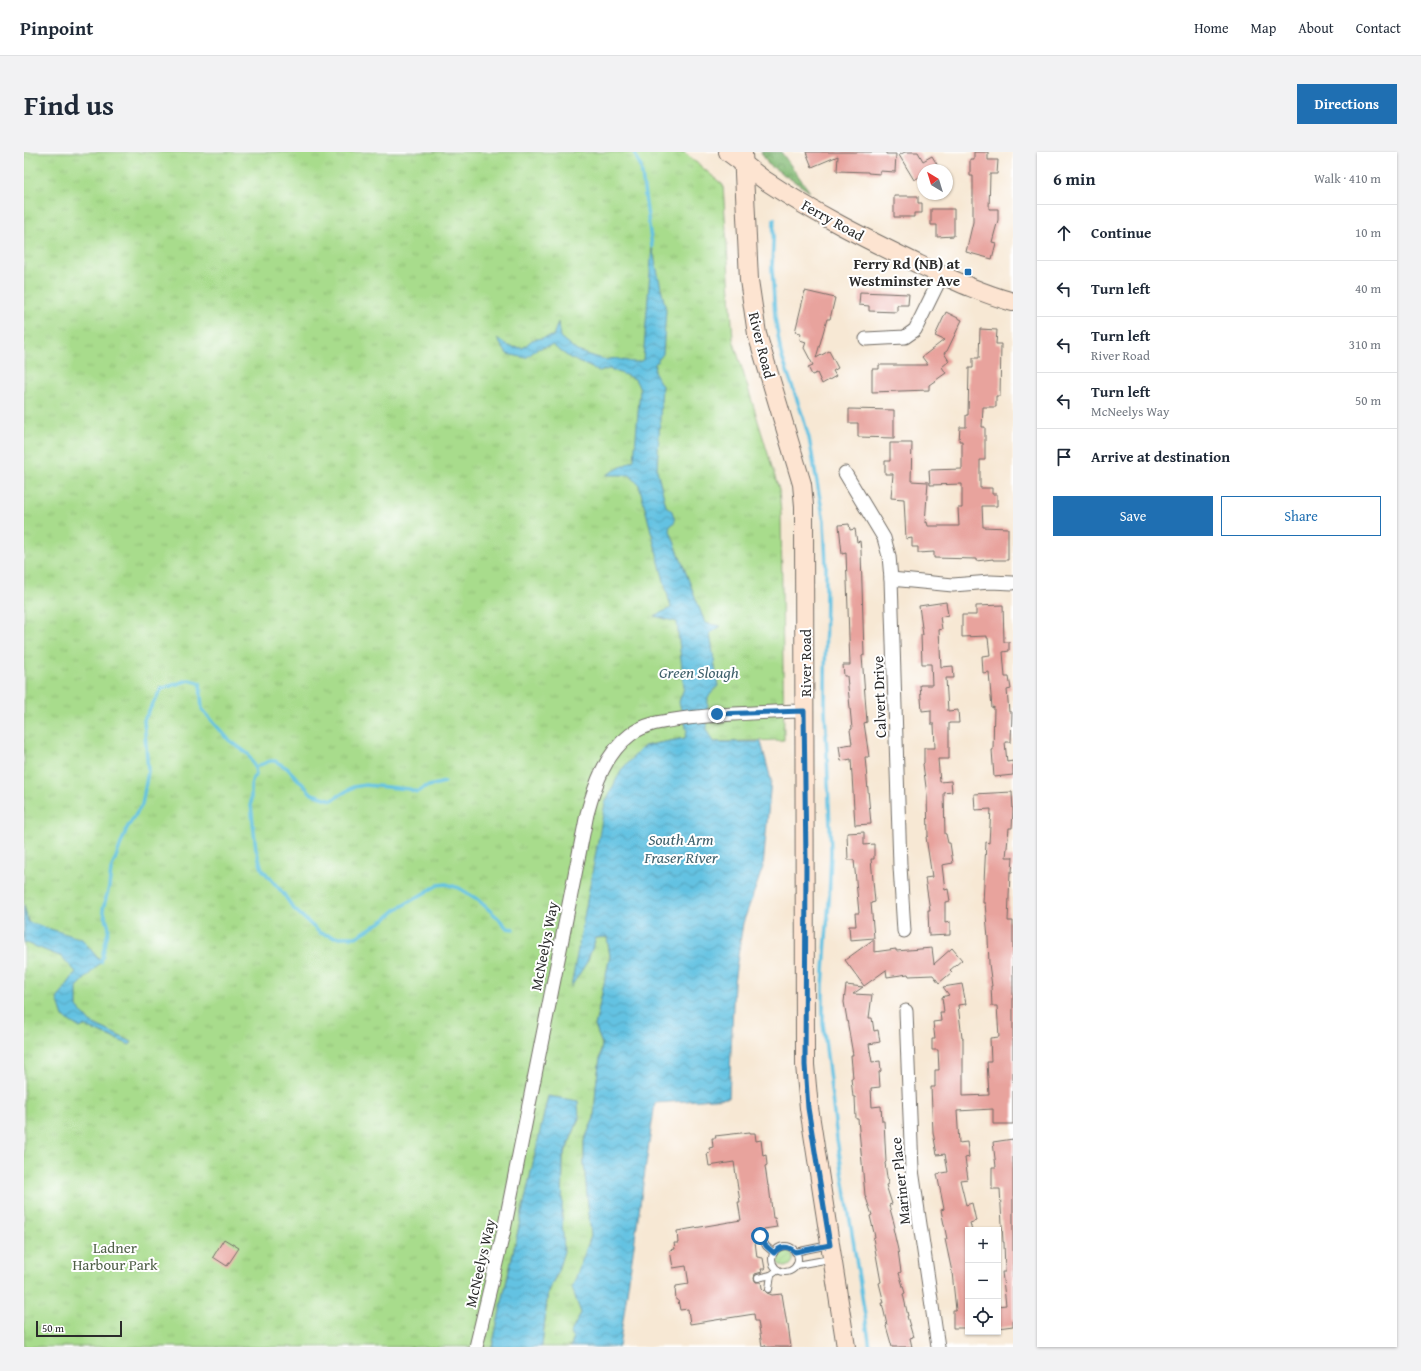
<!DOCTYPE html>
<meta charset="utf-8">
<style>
:root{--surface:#fff;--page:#f2f2f3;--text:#1f2937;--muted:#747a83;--line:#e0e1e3;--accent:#1f6fb2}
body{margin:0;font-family:"Gentium Book Plus",serif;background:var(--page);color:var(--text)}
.controls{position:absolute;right:12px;bottom:12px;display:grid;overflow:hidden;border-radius:0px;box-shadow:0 1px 3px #0004}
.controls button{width:36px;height:36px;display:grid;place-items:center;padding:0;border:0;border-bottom:1px solid var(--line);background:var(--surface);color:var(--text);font:20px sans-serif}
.compass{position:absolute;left:893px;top:12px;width:36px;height:36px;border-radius:50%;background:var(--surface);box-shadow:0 1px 3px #0004;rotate:322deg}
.scale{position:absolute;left:12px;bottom:10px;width:86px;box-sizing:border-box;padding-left:4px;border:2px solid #2b2b2b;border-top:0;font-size:11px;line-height:14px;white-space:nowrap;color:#2b2b2b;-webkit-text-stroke:3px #fff;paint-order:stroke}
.stop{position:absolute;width:12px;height:12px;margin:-9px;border:3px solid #1f6fb2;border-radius:50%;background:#fff}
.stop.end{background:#1f6fb2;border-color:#fff;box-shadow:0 1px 4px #0008}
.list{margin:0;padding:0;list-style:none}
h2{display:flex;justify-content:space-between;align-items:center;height:52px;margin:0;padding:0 16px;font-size:17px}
h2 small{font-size:13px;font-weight:400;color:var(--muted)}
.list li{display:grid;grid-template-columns:26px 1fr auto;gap:12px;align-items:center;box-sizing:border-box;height:56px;padding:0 16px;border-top:1px solid var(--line)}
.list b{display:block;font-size:15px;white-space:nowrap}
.list p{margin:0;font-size:13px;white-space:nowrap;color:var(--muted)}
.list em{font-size:13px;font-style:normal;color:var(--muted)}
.actions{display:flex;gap:8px;padding:12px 16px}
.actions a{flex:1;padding:9px 0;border:1px solid var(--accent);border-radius:0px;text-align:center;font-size:14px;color:var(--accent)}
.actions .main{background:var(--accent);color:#fff}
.icon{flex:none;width:22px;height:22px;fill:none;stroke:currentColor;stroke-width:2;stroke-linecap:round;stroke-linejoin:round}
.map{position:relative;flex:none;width:989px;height:1195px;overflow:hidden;border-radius:0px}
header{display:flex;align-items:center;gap:24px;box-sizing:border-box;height:56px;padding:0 20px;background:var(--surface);border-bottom:1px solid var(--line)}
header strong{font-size:19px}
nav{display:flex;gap:22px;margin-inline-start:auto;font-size:14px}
.intro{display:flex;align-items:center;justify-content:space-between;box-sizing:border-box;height:96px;padding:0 24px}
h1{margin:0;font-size:28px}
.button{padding:10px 18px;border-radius:0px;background:var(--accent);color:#fff;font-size:14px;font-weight:700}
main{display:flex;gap:24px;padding:0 24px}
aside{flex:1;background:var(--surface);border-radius:0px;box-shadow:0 1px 3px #0004}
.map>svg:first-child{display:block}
</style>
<header>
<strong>Pinpoint</strong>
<nav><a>Home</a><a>Map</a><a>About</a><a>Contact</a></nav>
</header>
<div class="intro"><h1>Find us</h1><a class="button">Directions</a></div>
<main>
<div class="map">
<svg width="989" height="1195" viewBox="0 0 989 1195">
<defs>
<pattern id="forest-crowns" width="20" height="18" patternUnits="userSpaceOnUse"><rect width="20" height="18" fill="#86bc78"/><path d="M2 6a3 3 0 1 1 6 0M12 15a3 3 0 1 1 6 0" fill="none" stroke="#6e9963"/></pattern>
<pattern id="park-tufts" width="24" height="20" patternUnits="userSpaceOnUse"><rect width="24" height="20" fill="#a8dc8c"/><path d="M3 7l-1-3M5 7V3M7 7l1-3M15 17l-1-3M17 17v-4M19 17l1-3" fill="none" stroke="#91bd79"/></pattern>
<pattern id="garden-furrows" width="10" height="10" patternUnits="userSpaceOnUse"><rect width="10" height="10" fill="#a8dc8c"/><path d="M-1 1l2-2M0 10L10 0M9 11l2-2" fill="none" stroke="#91bd79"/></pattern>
<pattern id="water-waves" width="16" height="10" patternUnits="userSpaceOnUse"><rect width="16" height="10" fill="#64c2e2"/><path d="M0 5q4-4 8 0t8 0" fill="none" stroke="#539eb7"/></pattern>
</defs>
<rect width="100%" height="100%" fill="#fff"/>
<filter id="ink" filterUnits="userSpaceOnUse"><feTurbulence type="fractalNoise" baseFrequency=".025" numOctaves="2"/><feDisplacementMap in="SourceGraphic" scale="8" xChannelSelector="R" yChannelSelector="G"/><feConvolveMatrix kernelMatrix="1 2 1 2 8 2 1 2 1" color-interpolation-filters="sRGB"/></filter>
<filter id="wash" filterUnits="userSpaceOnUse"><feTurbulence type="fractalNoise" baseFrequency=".012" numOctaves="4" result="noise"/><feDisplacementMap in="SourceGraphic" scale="16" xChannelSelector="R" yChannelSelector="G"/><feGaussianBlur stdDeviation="0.9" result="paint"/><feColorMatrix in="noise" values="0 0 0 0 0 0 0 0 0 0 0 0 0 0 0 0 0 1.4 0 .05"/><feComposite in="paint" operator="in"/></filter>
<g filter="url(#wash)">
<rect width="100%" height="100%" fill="#f7e8d4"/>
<path fill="url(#forest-crowns)" stroke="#587452" d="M 737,0 L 757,0 L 786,40 L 744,12 Z"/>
<path fill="url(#park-tufts)" stroke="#6a845c" d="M 0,0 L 660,0 L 699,33 L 709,187 L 755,338 L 757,362 L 760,588 L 689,590 L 661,586 L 620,594 L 563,810 L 572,786 L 583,785 L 586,804 L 571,874 L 578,892 L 572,934 L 570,966 L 560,989 L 560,1012 L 567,1084 L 549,1136 L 557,1161 C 550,1173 551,1182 547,1195 L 517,1195 L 518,1194 L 524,1139 L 533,1122 L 538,1065 L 539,1005 L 555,967 L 524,944 L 468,1195 L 0,1195 Z"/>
<circle fill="url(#garden-furrows)" stroke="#6a845c" cx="761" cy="1107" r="8"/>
<g fill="url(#water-waves)" stroke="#487686">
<path d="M 628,95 L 642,158 L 639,202 L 631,212 L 630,220 L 638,234 L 633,318 L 642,354 L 648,359 L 651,369 L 645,376 L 681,471 L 697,474 L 686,481 L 694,534 L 684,545 L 683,579 L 689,590 L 737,590 L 747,628 L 739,715 L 719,771 L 710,830 L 705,946 L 631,951 L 595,1195 L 547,1195 L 549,1187 L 546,1182 L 557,1161 L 548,1136 L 567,1084 L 560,1012 L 560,989 L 570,966 L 572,934 L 578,892 L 571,874 L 586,804 L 583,785 L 572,786 L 563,810 L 547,835 L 581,651 L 597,618 L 620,594 L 661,586 L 663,579 L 655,550 L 660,536 L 653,470 L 630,464 L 647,456 L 615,333 L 606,323 L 582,323 L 610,308 L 616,237 L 611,227 L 586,217 L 575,219 L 546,206 L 528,193 L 513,197 L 502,206 L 483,202 L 473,187 L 487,195 L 499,196 L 508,188 L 529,184 L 534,170 L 536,185 L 553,199 L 582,208 C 595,202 607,215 619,208 Z"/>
<path d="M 0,753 L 4,770 L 58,787 L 77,810 L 53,835 L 53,855 L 66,870 L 108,890 L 106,893 L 60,874 L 56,876 L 39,865 L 33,847 L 52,820 L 38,805 L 0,790 Z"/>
<path d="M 524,944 L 554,949 L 555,967 L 539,1005 L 538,1065 L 540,1099 L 533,1122 L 524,1139 L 518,1194 L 517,1195 L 468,1195 Z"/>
</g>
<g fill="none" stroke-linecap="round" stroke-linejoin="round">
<g stroke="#64c2e2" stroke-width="3.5">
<path d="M 610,0 L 617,15 L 628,95"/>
<path d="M 750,67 L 748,116 L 751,165 L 757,202 L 779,265 L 785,286 L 800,369 L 802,413 L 801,556 L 807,700 L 805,750 L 802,787 L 799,836 L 799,871 L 813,987 L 846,1195"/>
<path d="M 231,615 L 246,609 L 251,609 L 263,616 L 288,642 L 308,648 L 329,635 L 341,633 L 385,637 L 393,640 L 401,635 L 421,630"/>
<path d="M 77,810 L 85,776 L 79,757 L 85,735 L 87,718 L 103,676 L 118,653 L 124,619 L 120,568 L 137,537 L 165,528 L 176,531 L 178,557 L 205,588 L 224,602 L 231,615 L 232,623 L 229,626 L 227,633 L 227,653 L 232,697 L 238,717 L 259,741 L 269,756 L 296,781 L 311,785 L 332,785 L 360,768 L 373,757 L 414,733 L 422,732 L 435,736 L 453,747 L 473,765 L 483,776 L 490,777"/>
</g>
</g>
<g id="blocks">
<g fill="#e8a39d">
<path d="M 782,0 L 862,0 L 862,2 L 872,2 L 871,20 L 856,19 L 856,22 L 844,21 L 844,20 L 813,19 L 814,4 L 788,15 Z"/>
<path d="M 881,0 L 894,0 L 899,9 L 908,4 L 914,14 L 907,18 L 899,18 L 899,23 L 890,28 L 875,3 Z"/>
<path d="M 950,0 L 964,0 L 964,8 L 974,8 L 973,22 L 966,22 L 965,57 L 974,57 L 974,68 L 968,90 L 972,91 L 968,107 L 942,100 L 949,70 L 949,24 L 946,24 L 946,7 L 950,7 Z"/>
<path d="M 870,44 L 894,44 L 894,51 L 898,51 L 898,61 L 890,61 L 890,65 L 870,65 Z"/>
<path d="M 907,57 L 930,57 L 930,84 L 913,85 L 913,73 L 907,73 Z"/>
<path d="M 781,139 L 811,146 L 806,167 L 803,167 L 792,206 L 805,199 L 814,216 L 809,219 L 812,224 L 798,232 L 793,221 L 788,223 L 784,215 L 789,213 L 780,196 L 782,190 L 776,188 L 777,181 L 771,180 Z"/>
<path d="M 836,140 L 885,142 L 884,153 L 873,153 L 873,160 L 845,159 L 845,154 L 835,153 Z"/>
<path d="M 922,160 L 938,168 L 923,199 L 920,201 L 925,209 L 918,215 L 922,221 L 905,233 L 905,238 L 848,240 L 848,217 L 855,217 L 855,213 L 904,213 L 898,205 L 920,188 L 911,184 Z"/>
<path d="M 956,177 L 973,178 L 972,192 L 977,192 L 976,244 L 972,244 L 972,255 L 959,255 L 958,275 L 961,275 L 961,308 L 956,308 L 956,336 L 968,336 L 968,342 L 973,342 L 973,354 L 958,354 L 959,375 L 984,376 L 984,408 L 969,408 L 969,407 L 952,409 L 952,407 L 910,406 L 910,400 L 894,401 L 894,395 L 888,395 L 888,386 L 882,387 L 880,347 L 867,346 L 869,322 L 861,322 L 861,309 L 866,309 L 866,291 L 888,291 L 887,329 L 904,330 L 901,371 L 903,370 L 904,374 L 935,374 L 934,356 L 938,356 L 938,332 L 906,333 L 905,318 L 938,317 L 938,289 L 935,289 L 936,275 L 942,275 L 942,263 L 944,263 L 945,216 L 949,216 L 949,206 L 955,206 Z"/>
<path d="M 825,257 L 870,258 L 870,286 L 834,285 L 834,271 L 825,271 Z"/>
<path d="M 825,372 L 826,378 L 831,377 L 833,390 L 836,389 L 837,399 L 840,503 L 838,504 L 843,570 L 840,571 L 845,605 L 841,605 L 847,672 L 831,673 L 827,607 L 817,609 L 815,594 L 828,592 L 826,578 L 828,577 L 823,524 L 820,524 L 819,513 L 826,513 L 822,401 L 818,402 L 815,373 Z"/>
<path d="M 922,450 L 924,463 L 916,465 L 918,477 L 915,478 L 917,515 L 929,514 L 930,526 L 922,526 L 924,559 L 934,558 L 935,571 L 925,571 L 925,607 L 914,607 L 916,630 L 927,629 L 928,640 L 920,641 L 921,682 L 922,682 L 924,691 L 926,691 L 929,711 L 918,713 L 921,738 L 924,737 L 926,749 L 921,750 L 921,771 L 926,770 L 926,783 L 905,784 L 904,758 L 906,758 L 901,726 L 908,725 L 902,685 L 904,684 L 903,643 L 899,612 L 900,611 L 900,596 L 911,596 L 910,572 L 907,572 L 907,558 L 898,559 L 896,533 L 908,533 L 907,512 L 898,512 L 897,483 L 899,483 L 895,454 Z"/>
<path d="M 979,453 L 980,490 L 985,490 L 985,499 L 979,500 L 981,525 L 985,525 L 987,537 L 983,538 L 985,560 L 988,560 L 987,590 L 981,590 L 983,610 L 989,609 L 989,623 L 970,625 L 968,598 L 969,598 L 970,555 L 968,556 L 965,520 L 959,521 L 958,504 L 966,503 L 964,486 L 963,486 L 963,484 L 938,485 L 938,463 L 952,463 L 952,454 Z"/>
<path d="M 988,640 L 989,658 L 988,676 L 985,676 L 982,705 L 989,705 L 988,720 L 986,720 L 984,769 L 989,769 L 989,972 L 969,972 L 969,957 L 933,959 L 935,991 L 943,990 L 945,1005 L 941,1006 L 944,1027 L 936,1028 L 942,1053 L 948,1051 L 952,1069 L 946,1071 L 948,1078 L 944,1078 L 944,1176 L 929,1176 L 929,1158 L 932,1158 L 928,1120 L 921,1087 L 923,1087 L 917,1058 L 920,1057 L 913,1022 L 924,1020 L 921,1002 L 913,1003 L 909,980 L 907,935 L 911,935 L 911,918 L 915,918 L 914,898 L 908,898 L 908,887 L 911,887 L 909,870 L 917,869 L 916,860 L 920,860 L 918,845 L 925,843 L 919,835 L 938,832 L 942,852 L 934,853 L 938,886 L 939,886 L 939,944 L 965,943 L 963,910 L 967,910 L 966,886 L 975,885 L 973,854 L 968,854 L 967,834 L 968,834 L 965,812 L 964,786 L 961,751 L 959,751 L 962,690 L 965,691 L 967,657 L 951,658 L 950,642 Z"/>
<path d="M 840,680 L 840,693 L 850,692 L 850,707 L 847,707 L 851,750 L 847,751 L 850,786 L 826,788 L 825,774 L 832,774 L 831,761 L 835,761 L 830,708 L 824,708 L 823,681 Z"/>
<path d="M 850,787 L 850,800 L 872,797 L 872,799 L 908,796 L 910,812 L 928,796 L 938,808 L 926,818 L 928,820 L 915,831 L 909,823 L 885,824 L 884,822 L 863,825 L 862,818 L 840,834 L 821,808 Z"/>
<path d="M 822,833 L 839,835 L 829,842 L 848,843 L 845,866 L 848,866 L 850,879 L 854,878 L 856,890 L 845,892 L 848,910 L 856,909 L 857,919 L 855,920 L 856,935 L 847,936 L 848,955 L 857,954 L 858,969 L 860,969 L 862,1010 L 861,1011 L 864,1032 L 862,1033 L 868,1052 L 865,1053 L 871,1075 L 869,1076 L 874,1098 L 877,1120 L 875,1121 L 881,1141 L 879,1142 L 884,1164 L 883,1164 L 889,1185 L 886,1186 L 888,1195 L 868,1195 L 862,1174 L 863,1173 L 858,1151 L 860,1151 L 855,1131 L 857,1130 L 849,1086 L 851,1085 L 846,1064 L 848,1063 L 841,1043 L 834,967 L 832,967 L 831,945 L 829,945 L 827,926 L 829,926 L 827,903 L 829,903 L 820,850 Z"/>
<path d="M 726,980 L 726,981 L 731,981 L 732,989 L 737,988 L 739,1004 L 742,1003 L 743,1013 L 741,1014 L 744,1034 L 745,1034 L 749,1066 L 751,1066 L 753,1075 L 740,1077 L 738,1080 L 733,1082 L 733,1086 L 731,1090 L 733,1105 L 739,1106 L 741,1117 L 737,1117 L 738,1120 L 731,1122 L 730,1127 L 732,1130 L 737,1130 L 738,1136 L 743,1141 L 748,1143 L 758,1142 L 763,1173 L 764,1173 L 767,1195 L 742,1195 L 741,1193 L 738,1194 L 734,1169 L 731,1169 L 730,1162 L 666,1172 L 664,1157 L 656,1158 L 654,1148 L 652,1148 L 651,1136 L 652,1136 L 652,1134 L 665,1132 L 662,1114 L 649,1116 L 646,1098 L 651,1097 L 650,1091 L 654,1091 L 653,1079 L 717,1068 L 714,1050 L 716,1050 L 710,1010 L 685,1014 L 683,1001 L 686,1000 L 685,996 L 689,995 L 688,986 L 692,986 L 691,984 Z"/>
<path d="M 989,987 L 989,1174 L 974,1176 L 974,1154 L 982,1153 L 978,1120 L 981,1120 L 980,1090 L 979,1090 L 976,1037 L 968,1037 L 968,1015 L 972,1015 L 969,990 Z"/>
<path d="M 200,1087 L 215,1096 L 203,1114 L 189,1105 Z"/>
</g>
</g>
</g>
<g filter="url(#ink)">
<use href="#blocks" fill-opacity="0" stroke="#726d66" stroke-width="1"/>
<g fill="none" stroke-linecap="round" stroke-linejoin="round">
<g stroke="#726d66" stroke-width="8">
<g id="lane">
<path d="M 737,1084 L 742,1094 L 750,1101"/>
<circle cx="761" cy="1107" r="13"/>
<path d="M 771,1100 L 805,1093"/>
<path d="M 773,1113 L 806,1107"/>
<path d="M 734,1126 L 747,1123 L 754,1118"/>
<path d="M 745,1137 L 747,1123"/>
</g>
</g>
<g stroke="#726d66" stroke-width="15">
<g id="street">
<path d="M 842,187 L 881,185 L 891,178 L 918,123"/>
<path d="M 821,321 L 860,386 L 865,404 L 867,427 L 876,714 L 880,779"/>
<path d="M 867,427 L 929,433 L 966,430 L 989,431"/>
<path d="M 882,859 L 888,1018 L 914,1195"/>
<path d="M 452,1195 L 480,1078 L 563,662 C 571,633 581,602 606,583 C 623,570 644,569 664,566 C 703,561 741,560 780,559"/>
</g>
</g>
<g stroke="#726d66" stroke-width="20">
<g id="secondary">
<path d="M 704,0 C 717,9 729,20 742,29 C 790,61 842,87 894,112 C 925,126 956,141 989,150"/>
<path d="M 719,0 L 725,128 L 733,182 L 778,332 L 780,354 L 781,913 L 785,956 L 822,1195"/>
</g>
</g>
<use href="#lane" stroke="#fff" stroke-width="6"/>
<use href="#street" stroke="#fff" stroke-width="13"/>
<use href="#secondary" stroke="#fde4d1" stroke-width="18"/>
</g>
</g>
<g fill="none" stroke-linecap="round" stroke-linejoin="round" filter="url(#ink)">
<path stroke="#1f6fb2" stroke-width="5" d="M 693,562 L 780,559 L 782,708 L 781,913 L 784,956 L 806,1093 L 771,1100 C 764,1093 756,1094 750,1101 L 742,1094 L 736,1084"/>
</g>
<rect fill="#1f6fb2" stroke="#fff" stroke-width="1.5" x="940" y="116" width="8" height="8" rx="2"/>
<g text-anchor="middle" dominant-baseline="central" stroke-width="4" stroke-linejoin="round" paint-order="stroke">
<g font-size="15" fill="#2b2b2b" stroke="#fff">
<text transform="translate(809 68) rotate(29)">Ferry Road</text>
<text transform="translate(738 193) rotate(76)">River Road</text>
<text transform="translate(781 511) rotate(-90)">River Road</text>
<text transform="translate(855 545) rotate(-92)">Calvert Drive</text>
<text transform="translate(520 794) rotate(-79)">McNeelys Way</text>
<text transform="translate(876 1029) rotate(-96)">Mariner Place</text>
<text transform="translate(456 1111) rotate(-77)">McNeelys Way</text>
</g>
<g font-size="15" font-weight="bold" fill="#2b2b2b" stroke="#fff" text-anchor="end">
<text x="936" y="111">Ferry Rd (NB) at<tspan x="936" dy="17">Westminster Ave</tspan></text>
</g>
<g font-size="15" fill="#506048" stroke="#fff">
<text x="91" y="1095">Ladner<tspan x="91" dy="17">Harbour Park</tspan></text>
</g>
<g font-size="16" font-style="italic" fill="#3f606b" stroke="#fff">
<text x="675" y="520">Green Slough</text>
<text x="657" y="687">South Arm<tspan x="657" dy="18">Fraser River</tspan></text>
</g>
</g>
</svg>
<div class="controls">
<button>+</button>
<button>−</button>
<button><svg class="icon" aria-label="locate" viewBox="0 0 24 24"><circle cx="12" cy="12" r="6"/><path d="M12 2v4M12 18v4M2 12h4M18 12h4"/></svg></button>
</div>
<svg class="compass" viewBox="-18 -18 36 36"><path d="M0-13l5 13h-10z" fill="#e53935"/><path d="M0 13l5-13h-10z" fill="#747a83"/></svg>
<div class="scale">50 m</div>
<div class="stop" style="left:736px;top:1084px"></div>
<div class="stop end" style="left:693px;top:562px"></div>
</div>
<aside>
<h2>6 min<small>Walk · 410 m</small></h2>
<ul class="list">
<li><svg class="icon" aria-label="ahead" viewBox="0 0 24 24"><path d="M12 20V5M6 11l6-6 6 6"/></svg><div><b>Continue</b></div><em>10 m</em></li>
<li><svg class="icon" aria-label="left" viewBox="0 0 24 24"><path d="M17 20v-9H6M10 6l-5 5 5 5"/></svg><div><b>Turn left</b></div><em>40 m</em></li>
<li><svg class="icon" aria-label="left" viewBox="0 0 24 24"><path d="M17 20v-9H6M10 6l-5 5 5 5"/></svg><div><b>Turn left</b><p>River Road</p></div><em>310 m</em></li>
<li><svg class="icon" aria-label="left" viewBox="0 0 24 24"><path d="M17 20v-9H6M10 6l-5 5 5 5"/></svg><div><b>Turn left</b><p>McNeelys Way</p></div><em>50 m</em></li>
<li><svg class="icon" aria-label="arrive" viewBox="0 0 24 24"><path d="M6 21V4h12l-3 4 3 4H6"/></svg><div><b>Arrive at destination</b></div></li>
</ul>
<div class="actions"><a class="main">Save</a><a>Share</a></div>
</aside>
</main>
